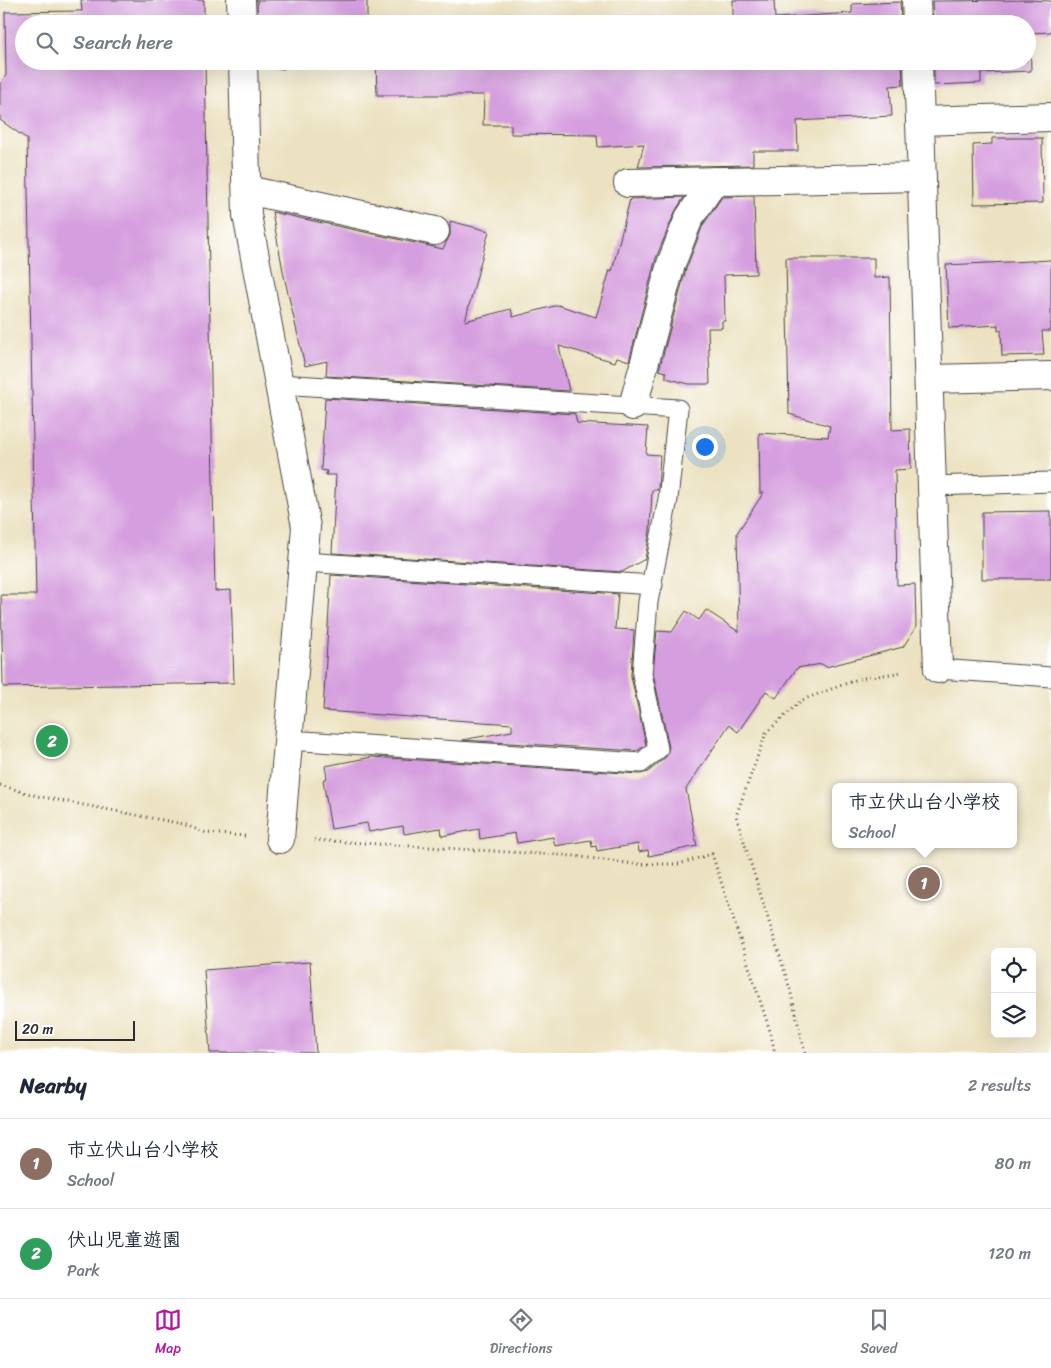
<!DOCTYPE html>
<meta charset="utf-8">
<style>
:root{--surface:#fff;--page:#f6f6f7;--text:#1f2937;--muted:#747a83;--line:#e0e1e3;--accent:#b5179e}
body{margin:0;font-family:Sriracha,"Klee One",sans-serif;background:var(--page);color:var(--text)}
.controls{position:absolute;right:15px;bottom:15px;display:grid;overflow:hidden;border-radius:8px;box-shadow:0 5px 20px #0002}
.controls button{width:45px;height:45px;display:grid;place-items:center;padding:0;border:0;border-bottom:1px solid var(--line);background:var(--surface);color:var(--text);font:25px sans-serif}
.scale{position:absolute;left:15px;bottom:12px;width:120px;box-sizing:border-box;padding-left:5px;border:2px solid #2b2b2b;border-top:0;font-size:14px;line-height:18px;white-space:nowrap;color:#2b2b2b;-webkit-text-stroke:4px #fff;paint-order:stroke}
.you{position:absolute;left:704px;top:446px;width:18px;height:18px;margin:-12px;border:4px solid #fff;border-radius:50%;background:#1a73e8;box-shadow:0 0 0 8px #1a73e833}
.badge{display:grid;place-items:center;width:32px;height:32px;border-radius:50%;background:var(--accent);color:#fff;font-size:16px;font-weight:700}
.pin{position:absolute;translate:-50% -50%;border:2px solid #fff;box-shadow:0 1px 5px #0006}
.popup{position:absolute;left:832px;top:783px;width:185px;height:65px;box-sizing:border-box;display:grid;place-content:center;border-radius:8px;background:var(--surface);filter:drop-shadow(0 1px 4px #0005);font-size:16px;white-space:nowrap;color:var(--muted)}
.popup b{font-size:19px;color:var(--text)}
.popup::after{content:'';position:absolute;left:50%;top:100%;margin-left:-10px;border:10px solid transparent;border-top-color:var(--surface)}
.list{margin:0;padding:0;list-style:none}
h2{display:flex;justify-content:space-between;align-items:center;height:65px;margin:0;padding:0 20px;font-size:21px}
h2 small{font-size:16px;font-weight:400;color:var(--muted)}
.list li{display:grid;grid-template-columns:32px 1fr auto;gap:15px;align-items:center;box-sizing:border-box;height:90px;padding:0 20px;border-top:1px solid var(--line)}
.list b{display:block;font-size:19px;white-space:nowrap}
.list p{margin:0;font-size:16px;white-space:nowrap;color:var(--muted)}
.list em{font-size:16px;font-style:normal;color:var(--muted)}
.icon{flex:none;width:28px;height:28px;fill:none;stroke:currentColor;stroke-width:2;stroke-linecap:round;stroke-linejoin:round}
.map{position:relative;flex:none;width:1051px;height:1053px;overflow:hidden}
.search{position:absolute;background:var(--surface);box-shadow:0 5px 20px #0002;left:15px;right:15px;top:15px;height:55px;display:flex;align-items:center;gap:12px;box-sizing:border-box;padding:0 18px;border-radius:28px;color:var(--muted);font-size:19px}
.sheet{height:245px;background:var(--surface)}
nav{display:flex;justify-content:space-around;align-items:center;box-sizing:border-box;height:70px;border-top:1px solid var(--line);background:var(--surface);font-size:14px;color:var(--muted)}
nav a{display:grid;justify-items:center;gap:2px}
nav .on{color:var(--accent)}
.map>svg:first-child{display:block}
</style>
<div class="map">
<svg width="1051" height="1053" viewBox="0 0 1051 1053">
<rect width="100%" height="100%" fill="#fff"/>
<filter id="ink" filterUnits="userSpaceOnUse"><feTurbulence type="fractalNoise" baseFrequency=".02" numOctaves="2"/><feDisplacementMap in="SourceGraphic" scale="10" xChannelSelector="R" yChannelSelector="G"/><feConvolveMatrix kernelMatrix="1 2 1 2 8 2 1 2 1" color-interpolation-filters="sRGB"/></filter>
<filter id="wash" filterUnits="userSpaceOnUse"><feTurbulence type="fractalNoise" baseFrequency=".0096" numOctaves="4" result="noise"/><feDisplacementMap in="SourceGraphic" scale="20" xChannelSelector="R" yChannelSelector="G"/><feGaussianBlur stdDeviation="1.12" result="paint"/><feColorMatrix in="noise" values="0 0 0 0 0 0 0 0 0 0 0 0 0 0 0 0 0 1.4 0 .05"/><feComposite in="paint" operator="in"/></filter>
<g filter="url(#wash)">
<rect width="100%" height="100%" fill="#ece2c1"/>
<g id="blocks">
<g fill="#d59ede">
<path d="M 81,0 L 204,0 L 204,24 L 24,24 L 24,61 L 205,61 L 215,591 L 231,590 L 234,683 L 3,687 L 1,595 L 36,595 L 27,139 L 0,120 L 0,84 L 6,75 L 5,12 L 82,11 Z"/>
<path d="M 257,0 L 367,0 L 367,24 L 258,24 Z"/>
<path d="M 733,0 L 774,0 L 775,18 L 852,13 L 852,4 L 900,2 L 901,24 L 733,24 Z"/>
<path d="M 1029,0 L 1051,1 L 1051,32 L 1030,33 L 1031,71 L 981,73 L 981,83 L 934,85 L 934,61 L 1027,61 L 1027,24 L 933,24 L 932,1 Z"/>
<path d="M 259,61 L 368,61 L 368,65 L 284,67 L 284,69 L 259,68 Z"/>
<path d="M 376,61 L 902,61 L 903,85 L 890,86 L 892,116 L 797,121 L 798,151 L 753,151 L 753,165 L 638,167 L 644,144 L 598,147 L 597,135 L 511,134 L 511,125 L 483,125 L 484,95 L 377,95 Z"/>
<path d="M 992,138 L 1042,138 L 1043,203 L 974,204 L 973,145 L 992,144 Z"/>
<path d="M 754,196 L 756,274 L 724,275 L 725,321 L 722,321 L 722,328 L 708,328 L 710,384 L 689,384 L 666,378 L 666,372 L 659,370 L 686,269 L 703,225 L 722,197 Z"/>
<path d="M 684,197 L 675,212 L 656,258 L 629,361 L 617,357 L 615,362 L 559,346 L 569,391 L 326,376 L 327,361 L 305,366 L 284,276 L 272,212 L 443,249 L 450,235 L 450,221 L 489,231 L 465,321 L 511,309 L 513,317 L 558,305 L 596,317 L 610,270 L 612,271 L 630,199 Z"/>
<path d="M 786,258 L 874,258 L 874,278 L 890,277 L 892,430 L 910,429 L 911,469 L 895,470 L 897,585 L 915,584 L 916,627 L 903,647 L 826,667 L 822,664 L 797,668 L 776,698 L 766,691 L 738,732 L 729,725 L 686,789 L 697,846 L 649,856 L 648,850 L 639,852 L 638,844 L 597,851 L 596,846 L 592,847 L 591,840 L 555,846 L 553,837 L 517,843 L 515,833 L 480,839 L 479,829 L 442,836 L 441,828 L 404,834 L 403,826 L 369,832 L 367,823 L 331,829 L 323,780 L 327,778 L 325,766 L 372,757 L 640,774 L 648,772 L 666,757 L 669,747 L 653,673 L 657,631 L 672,632 L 686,611 L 699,620 L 706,610 L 739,632 L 737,533 L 764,492 L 760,494 L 759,433 L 828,437 L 830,426 L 789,414 Z"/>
<path d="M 1051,260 L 1051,331 L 1042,331 L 1044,355 L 1002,356 L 1001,330 L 998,331 L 998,325 L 949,328 L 946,265 Z"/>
<path d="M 325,398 L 575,414 L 577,423 L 648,427 L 646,454 L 660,455 L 658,490 L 652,490 L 650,531 L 645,559 L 622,572 L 332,553 L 336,475 L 326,475 L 327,471 L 321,470 Z"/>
<path d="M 1051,511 L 1051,579 L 982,579 L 982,512 Z"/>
<path d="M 331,575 L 618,594 L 615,629 L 634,630 L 631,676 L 646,745 L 637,751 L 462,740 L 512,731 L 512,724 L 323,711 Z"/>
<path d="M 310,962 L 316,1053 L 210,1053 L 204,970 Z"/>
</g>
</g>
</g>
<g filter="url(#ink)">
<use href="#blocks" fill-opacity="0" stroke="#484642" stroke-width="1"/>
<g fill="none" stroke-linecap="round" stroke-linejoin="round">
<g stroke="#484642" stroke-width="21">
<g id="lane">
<path d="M 279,384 L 678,409 L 668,499 L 648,602 L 642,674 L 658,749 L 641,763 L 288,740"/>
<path d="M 932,486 L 1051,482"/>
<path d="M 304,562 L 653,585"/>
<path d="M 938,669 L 1051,677"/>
</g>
</g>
<g stroke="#484642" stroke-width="30">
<g id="street">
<path d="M 241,0 L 242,24"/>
<path d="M 916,0 L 917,24"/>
<path d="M 243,61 L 247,215 L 306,527 L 280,839"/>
<path d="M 918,61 L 938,669"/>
<path d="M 920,121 L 1051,117"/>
<path d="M 628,183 L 922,177"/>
<path d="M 247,190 L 435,231"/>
<path d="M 929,379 L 1051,376"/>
<path d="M 633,406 L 671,264 L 689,218 L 714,181"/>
</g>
</g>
<g stroke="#484642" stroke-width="3" stroke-dasharray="1 4" stroke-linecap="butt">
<path d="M 0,785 L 37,796 L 183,824 L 206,833 L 245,836"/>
<path d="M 314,840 L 574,856 L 634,864 L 679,864 L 712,854 L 770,1031 L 775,1053"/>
<path d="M 805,1053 L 790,989 L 736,816 L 766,733 L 802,700 L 858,679 L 903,672"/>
</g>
<use href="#lane" stroke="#fff" stroke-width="19"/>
<use href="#street" stroke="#fff" stroke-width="28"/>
</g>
</g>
</svg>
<div class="controls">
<button><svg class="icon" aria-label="locate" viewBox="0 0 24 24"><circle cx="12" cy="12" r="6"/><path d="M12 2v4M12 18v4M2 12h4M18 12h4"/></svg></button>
<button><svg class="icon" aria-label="layers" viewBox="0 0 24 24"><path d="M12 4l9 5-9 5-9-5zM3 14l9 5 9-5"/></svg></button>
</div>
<div class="scale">20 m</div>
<div class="you"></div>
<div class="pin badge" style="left:924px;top:883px;background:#8d6e63">1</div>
<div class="popup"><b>市立伏山台小学校</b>School</div>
<div class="pin badge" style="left:52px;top:741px;background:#2e9e5b">2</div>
<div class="search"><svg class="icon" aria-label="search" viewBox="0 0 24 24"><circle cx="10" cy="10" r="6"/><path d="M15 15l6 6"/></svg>Search here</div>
</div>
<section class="sheet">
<h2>Nearby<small>2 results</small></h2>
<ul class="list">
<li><span class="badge" style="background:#8d6e63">1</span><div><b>市立伏山台小学校</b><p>School</p></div><em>80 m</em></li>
<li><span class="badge" style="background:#2e9e5b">2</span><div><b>伏山児童遊園</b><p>Park</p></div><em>120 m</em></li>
</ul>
</section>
<nav>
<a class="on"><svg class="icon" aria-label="map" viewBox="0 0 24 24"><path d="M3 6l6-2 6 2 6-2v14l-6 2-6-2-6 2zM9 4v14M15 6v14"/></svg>Map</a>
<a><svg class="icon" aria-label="directions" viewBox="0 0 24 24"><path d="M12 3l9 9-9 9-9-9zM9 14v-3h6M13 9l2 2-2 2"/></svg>Directions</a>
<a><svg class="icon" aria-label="saved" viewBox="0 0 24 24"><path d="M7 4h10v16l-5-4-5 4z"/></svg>Saved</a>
</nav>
